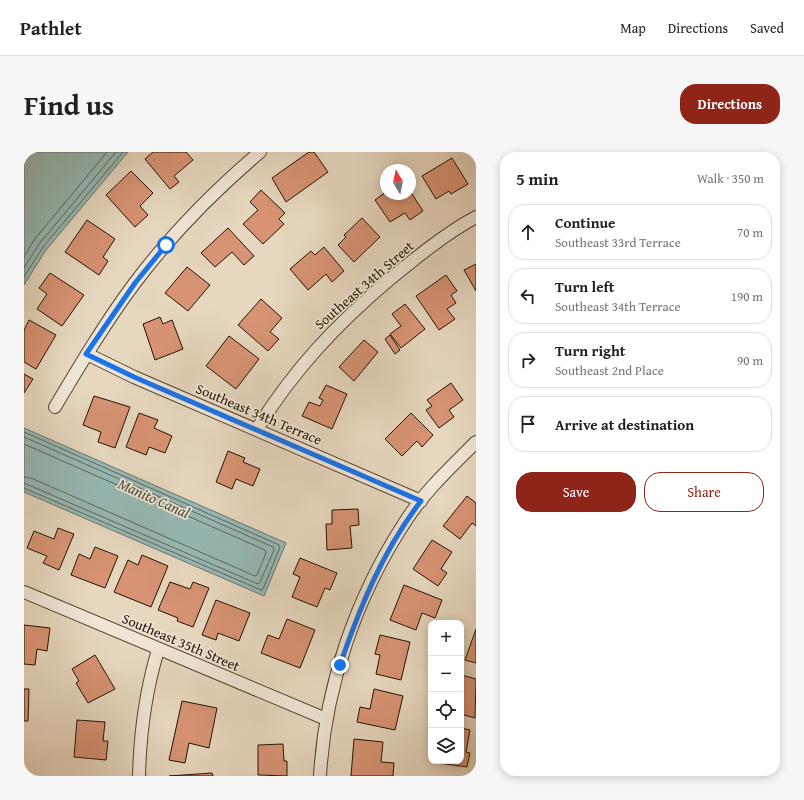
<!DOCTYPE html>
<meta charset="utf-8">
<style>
:root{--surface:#fff;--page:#f6f6f6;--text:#202124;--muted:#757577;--line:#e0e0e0;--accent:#8f2418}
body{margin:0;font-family:"Gentium Book Plus",serif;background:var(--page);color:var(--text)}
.controls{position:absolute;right:12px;bottom:12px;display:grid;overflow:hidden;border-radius:8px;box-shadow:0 2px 10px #0003}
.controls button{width:36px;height:36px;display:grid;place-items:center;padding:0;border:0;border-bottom:1px solid var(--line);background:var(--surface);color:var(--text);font:20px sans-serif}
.compass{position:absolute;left:356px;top:12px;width:36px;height:36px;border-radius:50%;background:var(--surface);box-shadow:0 2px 10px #0003;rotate:350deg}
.stop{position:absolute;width:12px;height:12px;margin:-9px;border:3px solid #1a73e8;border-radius:50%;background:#fff}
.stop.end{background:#1a73e8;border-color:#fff;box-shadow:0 1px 4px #0008}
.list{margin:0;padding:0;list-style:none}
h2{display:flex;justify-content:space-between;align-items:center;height:52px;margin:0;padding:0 16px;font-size:17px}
h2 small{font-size:13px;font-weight:400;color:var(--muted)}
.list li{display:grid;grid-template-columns:26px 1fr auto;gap:12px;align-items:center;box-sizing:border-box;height:56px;margin:0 8px 8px;padding:0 8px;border:1px solid var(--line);border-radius:16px}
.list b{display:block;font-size:15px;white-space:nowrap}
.list p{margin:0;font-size:13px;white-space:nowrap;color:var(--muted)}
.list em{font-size:13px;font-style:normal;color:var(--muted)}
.actions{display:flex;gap:8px;padding:12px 16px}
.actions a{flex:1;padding:9px 0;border:1px solid var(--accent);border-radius:16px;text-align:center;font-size:14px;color:var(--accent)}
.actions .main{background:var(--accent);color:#fff}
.icon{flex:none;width:22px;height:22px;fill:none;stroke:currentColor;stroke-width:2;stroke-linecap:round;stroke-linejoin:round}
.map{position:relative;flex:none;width:452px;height:624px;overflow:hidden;border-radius:16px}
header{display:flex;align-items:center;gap:24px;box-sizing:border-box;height:56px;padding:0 20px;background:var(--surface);border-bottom:1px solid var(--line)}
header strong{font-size:19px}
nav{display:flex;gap:22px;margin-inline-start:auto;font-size:14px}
.intro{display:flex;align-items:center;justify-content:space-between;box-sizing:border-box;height:96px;padding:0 24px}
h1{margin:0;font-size:28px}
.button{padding:10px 18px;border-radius:16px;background:var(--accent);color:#fff;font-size:14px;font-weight:700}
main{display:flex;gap:24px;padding:0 24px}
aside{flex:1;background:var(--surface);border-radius:16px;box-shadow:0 2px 10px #0003}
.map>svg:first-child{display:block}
</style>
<header>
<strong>Pathlet</strong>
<nav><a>Map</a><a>Directions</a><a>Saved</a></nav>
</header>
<div class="intro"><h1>Find us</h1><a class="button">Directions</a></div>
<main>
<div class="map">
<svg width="452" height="624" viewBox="0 0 452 624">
<rect width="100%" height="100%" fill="#e6d7be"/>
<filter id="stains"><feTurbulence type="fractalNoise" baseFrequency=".005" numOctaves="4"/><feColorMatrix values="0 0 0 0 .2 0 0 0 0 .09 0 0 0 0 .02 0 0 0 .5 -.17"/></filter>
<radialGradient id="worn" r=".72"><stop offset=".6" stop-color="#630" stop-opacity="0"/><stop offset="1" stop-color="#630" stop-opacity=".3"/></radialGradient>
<g fill="#96b9b5" stroke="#68776d">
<path d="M 0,0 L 104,0 L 22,98 L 0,133 Z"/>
<path d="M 0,276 L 262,391 L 240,444 L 0,340 Z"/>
</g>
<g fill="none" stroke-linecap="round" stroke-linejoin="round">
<g stroke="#5c665c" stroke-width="1">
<path d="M 0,105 L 10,88 L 83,0"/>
<path d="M 0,116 L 15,92 L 92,0"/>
<path d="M 0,125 L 19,95 L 99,0"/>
<path d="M 0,280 L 255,393 L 256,395 L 239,437 L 237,438 L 0,336"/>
<path d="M 0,285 L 249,395 L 250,398 L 236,430 L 234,432 L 0,331"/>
<path d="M 0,292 L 241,398 L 242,401 L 233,423 L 231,424 L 7,326 L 0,325"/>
</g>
</g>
<g fill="#d79373" stroke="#231402">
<path d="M 129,0 L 162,0 L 169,8 L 150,24 L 155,30 L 146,37 L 121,7 Z"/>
<path d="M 285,0 L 290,0 L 304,20 L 262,50 L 248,26 Z"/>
<path d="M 428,6 L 444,32 L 427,42 L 425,39 L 412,47 L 398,24 Z"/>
<path d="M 107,19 L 129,41 L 116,54 L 124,63 L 111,75 L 82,43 Z"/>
<path d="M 237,38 L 261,61 L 255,67 L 260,72 L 239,92 L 219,72 L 234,58 L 226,50 Z"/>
<path d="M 386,39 L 399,59 L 386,68 L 381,61 L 366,70 L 351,48 L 362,40 L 362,42 L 386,42 Z"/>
<path d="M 338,66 L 356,85 L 330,110 L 314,93 L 322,85 L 320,83 Z"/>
<path d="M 63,68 L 91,87 L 79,105 L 84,109 L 75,123 L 41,100 Z"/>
<path d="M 204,76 L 230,104 L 220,113 L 208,100 L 191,115 L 177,101 Z"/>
<path d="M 300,95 L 320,119 L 308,130 L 302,122 L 284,138 L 266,117 L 287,99 L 291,103 Z"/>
<path d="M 452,112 L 452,139 L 440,118 Z"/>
<path d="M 163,115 L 186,133 L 164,159 L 141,141 Z"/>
<path d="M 26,121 L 60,143 L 38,174 L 13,157 L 23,142 L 15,136 Z"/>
<path d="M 422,123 L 433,139 L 427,143 L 432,151 L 423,157 L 431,167 L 415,178 L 392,144 Z"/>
<path d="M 237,147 L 258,166 L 246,180 L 255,187 L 244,199 L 214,173 Z"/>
<path d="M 381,152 L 401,177 L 377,196 L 366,182 L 377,174 L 368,162 Z"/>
<path d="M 136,165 L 139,172 L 148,168 L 159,197 L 131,208 L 119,172 Z"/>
<path d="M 5,168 L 32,183 L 12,217 L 0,210 L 0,178 Z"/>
<path d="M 366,183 L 376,198 L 371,202 L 361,187 Z"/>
<path d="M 205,184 L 235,207 L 212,237 L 182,214 Z"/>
<path d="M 340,188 L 354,200 L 330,229 L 315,215 Z"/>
<path d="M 0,222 L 9,227 L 0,241 Z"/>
<path d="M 427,231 L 439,248 L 425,258 L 430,265 L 415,276 L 402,258 L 408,254 L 403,248 Z"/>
<path d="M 302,233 L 323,242 L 308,277 L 278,264 L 285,250 L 296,254 L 299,248 L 295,246 Z"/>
<path d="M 70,244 L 106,255 L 91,296 L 74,290 L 77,280 L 59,273 Z"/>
<path d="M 115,261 L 134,268 L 130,276 L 148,284 L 141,301 L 125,295 L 122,303 L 102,295 Z"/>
<path d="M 387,261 L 409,283 L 398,295 L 393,289 L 378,304 L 361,287 Z"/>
<path d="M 204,299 L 221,306 L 219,310 L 236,317 L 229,334 L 212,327 L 208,337 L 192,330 Z"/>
<path d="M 443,344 L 452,351 L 452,374 L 448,371 L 436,387 L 419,374 Z"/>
<path d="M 334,357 L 335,373 L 326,374 L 328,396 L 303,398 L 302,372 L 308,372 L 308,358 Z"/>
<path d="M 34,376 L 50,382 L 35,418 L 19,411 L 23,404 L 3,396 L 10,379 L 30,387 Z"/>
<path d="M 408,388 L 428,400 L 417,417 L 423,421 L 414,434 L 389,417 Z"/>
<path d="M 71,395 L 94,404 L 81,436 L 47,423 L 55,402 L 66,407 Z"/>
<path d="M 118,403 L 144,414 L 127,455 L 90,440 L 104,408 L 114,413 Z"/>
<path d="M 276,406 L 313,421 L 306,438 L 301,436 L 293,455 L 268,445 L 276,425 L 269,422 Z"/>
<path d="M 146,430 L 166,437 L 169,430 L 185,436 L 169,475 L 153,469 L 154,466 L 134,458 Z"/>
<path d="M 380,433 L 418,448 L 411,466 L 398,461 L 392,478 L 366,468 Z"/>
<path d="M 192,448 L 226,461 L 215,489 L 194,481 L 192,488 L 178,483 Z"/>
<path d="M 263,467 L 291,478 L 276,516 L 237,501 L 244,483 L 255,487 Z"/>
<path d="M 0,473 L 26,476 L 23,499 L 13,497 L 11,513 L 0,512 Z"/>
<path d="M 452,477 L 452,511 L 441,508 Z"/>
<path d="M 356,483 L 386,490 L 377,528 L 352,522 L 356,503 L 351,502 Z"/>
<path d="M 71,503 L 91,537 L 64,551 L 52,531 L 55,529 L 48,517 Z"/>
<path d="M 437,523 L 452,527 L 451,566 L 437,562 Z"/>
<path d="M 0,537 L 5,537 L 4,569 L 0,569 Z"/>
<path d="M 350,537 L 379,544 L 371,578 L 333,570 L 336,555 L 346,557 Z"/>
<path d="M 158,549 L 193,556 L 185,596 L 165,591 L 161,611 L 145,608 Z"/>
<path d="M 53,568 L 81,570 L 79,589 L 84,589 L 82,608 L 50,605 Z"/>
<path d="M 437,576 L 446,578 L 442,600 L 446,601 L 443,615 L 414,611 L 414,609 L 437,609 Z"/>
<path d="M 330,587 L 359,590 L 357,610 L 370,611 L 369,624 L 327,624 Z"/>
<path d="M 259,592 L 260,609 L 263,609 L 263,624 L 234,623 L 234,593 Z"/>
<path d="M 188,621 L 189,624 L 145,624 Z"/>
</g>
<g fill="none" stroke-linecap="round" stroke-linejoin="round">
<g stroke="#544531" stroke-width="14">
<g id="street">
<path d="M 63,202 L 110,225 L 397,349"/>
<path d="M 31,255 C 56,213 81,171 110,132 C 146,84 190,39 236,0"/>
<path d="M 233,277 C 270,217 313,172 366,127 C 393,105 421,82 452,65"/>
<path d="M 0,440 L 302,567"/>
<path d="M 115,624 C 116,582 122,538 134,498"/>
<path d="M 296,624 C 301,535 332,445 381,370 C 400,340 427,315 452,290"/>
</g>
</g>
<use href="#street" stroke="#efe5d5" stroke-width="12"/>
</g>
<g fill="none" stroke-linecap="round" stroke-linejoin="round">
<path stroke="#1a73e8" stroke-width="5" d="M 142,93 L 111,131 L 62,202 L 110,225 L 397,349 C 359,398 336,455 316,513"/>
</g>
<g text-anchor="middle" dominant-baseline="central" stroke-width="3.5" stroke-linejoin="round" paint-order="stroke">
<g font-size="14" fill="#231402" stroke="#efe5d5">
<text transform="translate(340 133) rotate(-41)">Southeast 34th Street</text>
<text transform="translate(235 262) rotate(23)">Southeast 34th Terrace</text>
<text transform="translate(157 490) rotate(23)">Southeast 35th Street</text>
</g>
<g font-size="15" font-style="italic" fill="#4b4e41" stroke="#efe5d5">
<text transform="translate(130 346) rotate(24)">Manito Canal</text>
</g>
</g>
<rect width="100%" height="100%" filter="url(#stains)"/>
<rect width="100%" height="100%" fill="url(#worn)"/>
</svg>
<div class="controls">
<button>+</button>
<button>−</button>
<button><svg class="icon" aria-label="locate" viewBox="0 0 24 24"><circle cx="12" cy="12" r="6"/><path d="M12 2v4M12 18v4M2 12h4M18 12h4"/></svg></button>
<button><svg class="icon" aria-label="layers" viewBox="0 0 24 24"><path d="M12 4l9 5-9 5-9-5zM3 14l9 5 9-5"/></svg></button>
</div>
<svg class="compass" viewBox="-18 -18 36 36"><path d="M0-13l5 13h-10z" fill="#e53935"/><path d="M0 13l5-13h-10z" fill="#757577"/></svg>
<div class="stop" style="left:142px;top:93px"></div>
<div class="stop end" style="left:316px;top:513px"></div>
</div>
<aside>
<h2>5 min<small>Walk · 350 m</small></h2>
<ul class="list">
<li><svg class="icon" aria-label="ahead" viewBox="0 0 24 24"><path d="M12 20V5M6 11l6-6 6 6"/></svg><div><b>Continue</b><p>Southeast 33rd Terrace</p></div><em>70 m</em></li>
<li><svg class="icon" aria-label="left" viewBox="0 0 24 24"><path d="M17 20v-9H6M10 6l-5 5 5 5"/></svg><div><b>Turn left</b><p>Southeast 34th Terrace</p></div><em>190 m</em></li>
<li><svg class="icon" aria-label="right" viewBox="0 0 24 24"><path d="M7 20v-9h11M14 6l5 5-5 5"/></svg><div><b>Turn right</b><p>Southeast 2nd Place</p></div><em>90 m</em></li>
<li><svg class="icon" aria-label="arrive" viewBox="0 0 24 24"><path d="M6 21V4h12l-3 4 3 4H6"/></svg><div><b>Arrive at destination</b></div></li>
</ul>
<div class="actions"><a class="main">Save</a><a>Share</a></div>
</aside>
</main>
